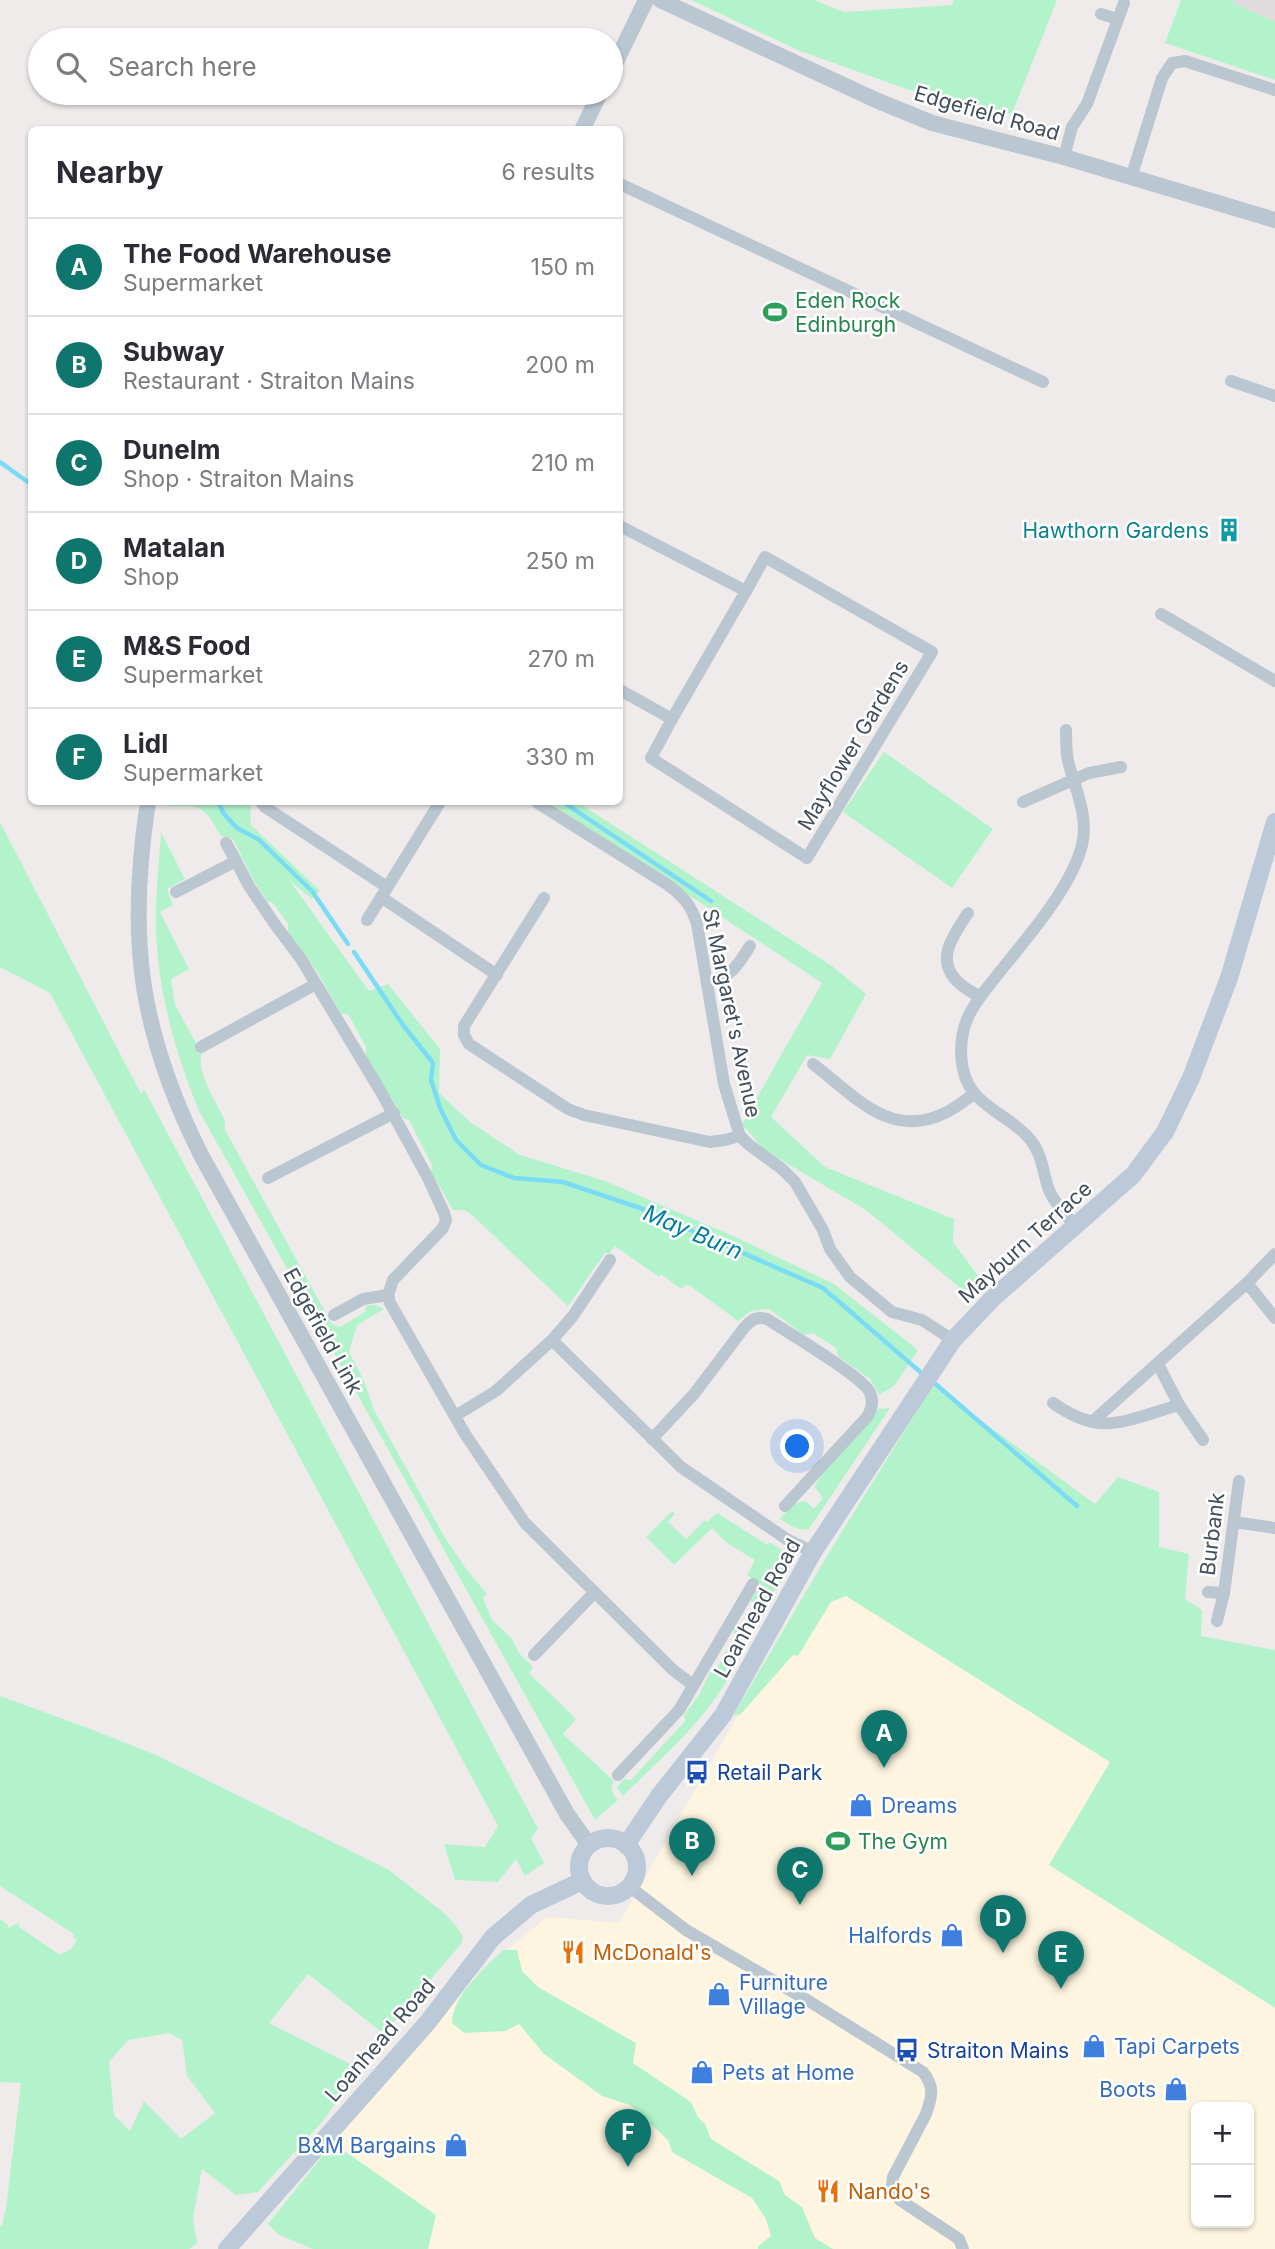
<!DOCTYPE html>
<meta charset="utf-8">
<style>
:root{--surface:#fff;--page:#f7f7f7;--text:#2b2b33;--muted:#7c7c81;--line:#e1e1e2;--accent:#0f766e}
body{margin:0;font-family:Inter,sans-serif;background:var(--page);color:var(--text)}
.controls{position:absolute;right:21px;bottom:21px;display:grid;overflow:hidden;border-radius:10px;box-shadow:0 2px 5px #0004}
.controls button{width:63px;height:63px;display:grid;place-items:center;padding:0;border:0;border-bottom:2px solid var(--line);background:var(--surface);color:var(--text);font:35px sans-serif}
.you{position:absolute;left:798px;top:1447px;width:24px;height:24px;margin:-18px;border:5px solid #fff;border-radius:50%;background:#1a73e8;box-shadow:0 0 0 10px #1a73e833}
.badge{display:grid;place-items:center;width:46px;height:46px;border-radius:50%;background:var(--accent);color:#fff;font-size:23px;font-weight:700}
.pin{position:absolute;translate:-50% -58px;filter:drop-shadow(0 2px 4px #0008)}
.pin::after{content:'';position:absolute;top:37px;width:24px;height:21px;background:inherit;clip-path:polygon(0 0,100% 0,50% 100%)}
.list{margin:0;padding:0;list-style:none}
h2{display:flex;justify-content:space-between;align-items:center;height:91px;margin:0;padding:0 28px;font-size:30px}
h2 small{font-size:23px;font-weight:400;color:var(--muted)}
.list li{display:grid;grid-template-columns:46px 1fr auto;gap:21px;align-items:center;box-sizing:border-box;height:98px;padding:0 28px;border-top:2px solid var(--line)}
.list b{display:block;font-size:26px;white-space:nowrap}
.list p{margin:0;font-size:23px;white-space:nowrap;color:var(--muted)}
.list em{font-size:23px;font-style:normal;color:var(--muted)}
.icon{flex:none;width:38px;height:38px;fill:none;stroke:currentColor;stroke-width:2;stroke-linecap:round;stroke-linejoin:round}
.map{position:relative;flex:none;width:1275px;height:2249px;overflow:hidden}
.search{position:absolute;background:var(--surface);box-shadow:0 2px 5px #0004;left:28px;top:28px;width:595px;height:77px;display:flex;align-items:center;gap:18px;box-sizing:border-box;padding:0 24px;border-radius:38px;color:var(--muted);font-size:26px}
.panel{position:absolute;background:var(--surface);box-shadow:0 2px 5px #0004;left:28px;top:126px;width:595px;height:679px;border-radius:10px}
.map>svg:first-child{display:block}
</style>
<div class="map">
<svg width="1275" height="2249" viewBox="0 0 1275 2249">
<rect width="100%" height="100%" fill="#efebeb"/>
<path fill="#fef5e0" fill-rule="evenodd" d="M 820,1572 L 1275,1841 L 1275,2249 L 428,2249 L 436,2215 L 333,2143 L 468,1982 L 547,1917 L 619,1923 ZM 1196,2107 L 1249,2107 L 1249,2223 L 1196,2223 Z"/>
<path fill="#e0dcdd" d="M 1233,0 L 1275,0 L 1275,21 L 1236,5 Z"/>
<g fill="#b3f3cc" fill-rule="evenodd">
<path d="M 691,0 L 814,0 L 844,12 L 952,5 L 954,0 L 1057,0 L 1012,114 L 971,112 L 800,51 Z"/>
<path d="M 1181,0 L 1233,0 L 1236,5 L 1275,21 L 1275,80 L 1165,43 Z"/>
<path d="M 884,752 L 993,829 L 952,888 L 843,812 Z"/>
<path d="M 168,802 L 250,802 L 251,825 L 320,891 L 312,899 L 290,881 L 369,991 L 388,984 L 440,1049 L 439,1093 L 470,1122 L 520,1155 L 605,1181 L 731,1235 L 834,1284 L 918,1350 L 894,1386 L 879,1395 L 870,1379 L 838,1356 L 836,1348 L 813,1333 L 804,1335 L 769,1309 L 751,1311 L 738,1321 L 689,1285 L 684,1286 L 681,1289 L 661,1274 L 659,1277 L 615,1246 L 609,1254 L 605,1253 L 568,1306 L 472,1215 L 464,1210 L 453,1210 L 431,1171 L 432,1165 L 409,1120 L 403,1118 L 366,1056 L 366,1047 L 348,1014 L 341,1014 L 317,971 L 288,932 L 288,924 L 273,903 L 267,901 L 253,879 L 233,839 L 221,836 C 202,804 204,806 167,806 Z"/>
<path d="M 548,802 L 577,802 L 832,966 L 866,994 L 830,1059 L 807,1055 L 771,1117 L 825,1167 L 954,1219 L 953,1242 L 985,1285 L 971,1297 L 866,1210 L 764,1150 L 742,1124 L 822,983 Z"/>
<path d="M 0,822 L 141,1094 L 144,1089 L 538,1829 L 531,1838 L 544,1863 L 525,1876 L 516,1859 L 498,1882 L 455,1880 L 444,1844 L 485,1847 L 498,1826 L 50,993 L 0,967 Z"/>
<path d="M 161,832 L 185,879 L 167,889 L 173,905 L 160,912 L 189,969 L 171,979 L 175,1005 L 202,1054 C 195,1070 218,1105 225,1121 L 225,1130 L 332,1324 L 340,1327 L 365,1312 L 366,1306 C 373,1304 378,1305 384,1309 L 357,1325 L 349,1352 L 364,1381 L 374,1410 L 445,1538 L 467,1570 L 487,1594 L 483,1598 L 492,1620 L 512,1639 L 519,1653 L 533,1667 L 529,1673 L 576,1719 L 563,1734 L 614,1781 C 609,1789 613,1794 618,1800 L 595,1820 L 199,1111 C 175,1052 158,992 156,929 C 155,897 159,864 161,832 Z"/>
<path d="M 933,1385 L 1095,1504 L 1118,1477 L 1159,1492 L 1159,1547 L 1189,1554 L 1185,1599 L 1202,1610 L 1201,1636 L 1275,1650 L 1275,2008 L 1049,1865 L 1110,1762 L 846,1596 L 831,1602 L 798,1656 L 793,1655 L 740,1715 L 734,1714 L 830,1551 Z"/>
<path d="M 890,1408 L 809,1529 C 798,1532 788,1524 780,1519 C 788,1510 793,1502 806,1501 L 814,1509 L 823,1498 L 815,1487 L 820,1476 L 874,1417 L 878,1409 Z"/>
<path d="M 672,1511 L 675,1514 L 668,1522 L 686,1539 L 705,1520 L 707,1522 L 717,1513 L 766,1544 L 771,1543 C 776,1546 782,1549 785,1553 C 799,1570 770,1595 760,1607 L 750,1601 L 761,1584 L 747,1575 L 755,1560 L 727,1543 L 712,1528 L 674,1565 L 646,1537 Z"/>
<path d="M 737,1623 L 745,1628 L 746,1633 C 740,1647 735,1664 728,1678 C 703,1723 659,1760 623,1796 L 617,1787 L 624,1779 L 631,1780 L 685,1721 L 684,1715 L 699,1695 L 710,1672 L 716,1670 L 735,1635 L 733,1629 Z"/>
<path d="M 0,1696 L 88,1728 L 156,1755 L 389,1870 L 444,1913 L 457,1927 L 463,1937 L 461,1944 L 384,2034 L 308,1974 L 269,2023 L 360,2069 L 322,2122 L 258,2192 L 236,2195 L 202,2169 L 193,2218 L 197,2243 L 189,2249 L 0,2249 L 0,2226 L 2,2226 L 6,2208 L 21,2083 L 0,2082 L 0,1919 L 8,1925 L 8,1928 L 19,1923 L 19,1927 L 60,1955 L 71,1949 L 77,1940 L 73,1937 L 74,1934 L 0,1886 ZM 169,2033 L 182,2040 L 187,2076 L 215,2113 L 181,2139 L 144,2101 L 130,2131 L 114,2115 L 109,2062 L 128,2040 Z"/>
<path d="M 503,1950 L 517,1950 L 522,1971 L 538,1987 L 636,2043 L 633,2063 L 691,2102 L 698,2117 L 705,2124 L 711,2139 L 779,2181 L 785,2195 L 802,2207 L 815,2238 L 833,2249 L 758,2249 L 758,2246 L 771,2236 L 766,2219 L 752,2198 L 672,2152 L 668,2140 L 630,2105 L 602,2096 L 544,2054 L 519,2024 L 505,2031 L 464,2033 L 452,2023 C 453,1994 483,1970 503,1950 Z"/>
<path d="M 333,2143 L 436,2215 L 428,2249 L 313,2249 L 279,2235 L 268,2224 Z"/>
</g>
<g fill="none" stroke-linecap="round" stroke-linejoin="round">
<g stroke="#7adbf5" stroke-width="4.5">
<path d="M 0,462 L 32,485"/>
<path d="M 218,802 L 224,814 L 237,828 L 258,839 L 312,891 L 348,944"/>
<path d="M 563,802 L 711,901"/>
<path d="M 354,952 L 403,1025 L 433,1063 L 431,1080 L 440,1108 L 456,1140 L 481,1165 L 514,1178 L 563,1182 L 640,1208 L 823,1288 L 925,1376"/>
<path d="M 932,1381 L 1077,1506"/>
</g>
<g stroke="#bac6d0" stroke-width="12">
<path d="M 1101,14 L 1118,19"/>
<path d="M 1064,157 L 1072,127 L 1087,104 L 1124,3"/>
<path d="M 1131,178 L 1162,78 L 1172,63 L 1185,61 L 1275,90"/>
<path d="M 620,184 L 1043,382"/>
<path d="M 1231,381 L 1275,396"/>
<path d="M 620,526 L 746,591 L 765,557 L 932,652 L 807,858 L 651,758 L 672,719 L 620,690"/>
<path d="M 1161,614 L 1275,681"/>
<path d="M 672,719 L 746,591"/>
<path d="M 1066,730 C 1066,740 1066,751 1068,761 C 1075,788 1089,817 1082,845 C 1072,886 1029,936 1002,969 C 990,985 976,999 968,1017 C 958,1040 958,1073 974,1093 C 989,1111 1013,1120 1028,1137 C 1043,1153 1042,1171 1049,1190 C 1054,1203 1066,1214 1074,1225"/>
<path d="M 261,802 L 265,807 L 387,887"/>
<path d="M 536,802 L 668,885 C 684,897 691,905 697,924 L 724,1084 L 740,1136 L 748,1144 L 782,1169 L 795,1182 L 823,1230 L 830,1249 L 850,1277 L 892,1312 L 922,1320 L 953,1340"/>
<path d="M 1023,802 L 1089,773 L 1121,767"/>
<path d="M 226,843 L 236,861"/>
<path d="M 176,892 L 236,861 L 249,886 L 274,923 L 301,959 L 381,1092 L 429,1180 L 444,1213 L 446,1220 L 443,1228 L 393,1280 L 388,1295 L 390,1303 L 465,1434 L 525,1523 L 673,1670 L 693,1685"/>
<path d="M 381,897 L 497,975"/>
<path d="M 544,898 L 464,1026 L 464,1035 L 469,1044 L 568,1109 L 584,1115 L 710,1142 L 725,1140 L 740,1136"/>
<path d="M 968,913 C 955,933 935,958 956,980 C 962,987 972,992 980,997"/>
<path d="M 367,920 L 440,802"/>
<path d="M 707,983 C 734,974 735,969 750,946"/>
<path d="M 201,1047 L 316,984"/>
<path d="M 813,1064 C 855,1096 891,1141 947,1112 C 957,1107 965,1100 974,1094"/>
<path d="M 268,1178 L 394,1113"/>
<path d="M 1247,1283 L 1275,1318"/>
<path d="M 334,1315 L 363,1299 L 388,1295"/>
<path d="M 552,1340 L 573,1316 L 610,1260"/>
<path d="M 1053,1403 C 1102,1438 1126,1420 1179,1405 L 1158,1364"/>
<path d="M 1179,1405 L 1203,1440"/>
<path d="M 455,1416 L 496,1391 L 552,1340 L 681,1467 L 788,1540 L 813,1552"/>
<path d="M 1092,1422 L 1247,1283 L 1275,1254"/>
<path d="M 652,1439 L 694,1394 L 744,1328 C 752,1319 756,1316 767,1319 C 787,1332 860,1375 869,1391 C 874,1400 872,1409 867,1417 L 785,1506"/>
<path d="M 1234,1522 L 1275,1528"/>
<path d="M 1208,1592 L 1224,1593"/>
<path d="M 1217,1621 L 1224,1593 L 1239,1481"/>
<path d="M 534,1655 L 594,1593"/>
<path d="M 618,1775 L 679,1710 L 753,1584"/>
<path d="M 630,1887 L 686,1930 L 807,2000 L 923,2072 C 935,2087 932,2097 926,2114 L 893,2177 L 892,2186 L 900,2200 L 959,2239 L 963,2249"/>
</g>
<g stroke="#bac6d0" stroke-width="16">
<path d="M 660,0 L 878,101 L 932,123 L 1064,157 L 1275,220"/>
<path d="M 611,72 L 646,0"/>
<path d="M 582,130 L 600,93"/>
<path d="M 148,802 C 127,937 139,1031 201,1155 L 567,1814 L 589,1845"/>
</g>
<g stroke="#bbc9d8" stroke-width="18">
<circle cx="608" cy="1867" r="29"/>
<path d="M 626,1845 L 659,1796 L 723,1715 L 813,1552 L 953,1340 L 992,1299 L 1133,1175 L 1165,1132 L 1191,1078 L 1229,978 L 1275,822"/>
<path d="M 227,2249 L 428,2022 L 493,1937 L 531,1905 L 582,1881"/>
</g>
</g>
<defs>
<g id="stadium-bare" transform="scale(1.89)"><path d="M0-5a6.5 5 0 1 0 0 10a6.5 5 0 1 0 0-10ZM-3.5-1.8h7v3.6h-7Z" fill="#2e9e5b" stroke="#fff" stroke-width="2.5" paint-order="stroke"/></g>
<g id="building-bare" transform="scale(1.89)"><path d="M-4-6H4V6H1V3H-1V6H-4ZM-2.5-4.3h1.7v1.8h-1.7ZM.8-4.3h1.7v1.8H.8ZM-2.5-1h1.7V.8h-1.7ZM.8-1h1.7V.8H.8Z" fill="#0f9aa8" stroke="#fff" stroke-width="2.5" paint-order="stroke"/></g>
<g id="bus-bare" transform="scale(1.89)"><path d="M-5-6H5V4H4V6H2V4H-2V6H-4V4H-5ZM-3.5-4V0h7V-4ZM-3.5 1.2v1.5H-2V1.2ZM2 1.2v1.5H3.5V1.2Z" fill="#1a4fb4" stroke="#fff" stroke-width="2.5" paint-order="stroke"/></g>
<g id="shop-bare" transform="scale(1.89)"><path d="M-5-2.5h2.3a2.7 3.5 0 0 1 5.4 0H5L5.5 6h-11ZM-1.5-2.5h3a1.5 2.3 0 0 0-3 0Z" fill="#3f7fe0" stroke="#fff" stroke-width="2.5" paint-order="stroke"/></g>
<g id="restaurant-bare" transform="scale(1.89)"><path d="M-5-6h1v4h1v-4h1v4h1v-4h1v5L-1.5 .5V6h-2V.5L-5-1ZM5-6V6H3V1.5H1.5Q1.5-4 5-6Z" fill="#e8710a" stroke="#fff" stroke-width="2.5" paint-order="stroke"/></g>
</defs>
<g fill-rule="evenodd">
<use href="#stadium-bare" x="775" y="312"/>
<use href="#building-bare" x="1229" y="530"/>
<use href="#bus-bare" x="697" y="1772"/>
<use href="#shop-bare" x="861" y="1805"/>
<use href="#stadium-bare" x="838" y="1841"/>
<use href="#shop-bare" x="952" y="1935"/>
<use href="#restaurant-bare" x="573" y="1952"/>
<use href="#shop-bare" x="719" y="1994"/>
<use href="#shop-bare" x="1094" y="2046"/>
<use href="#bus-bare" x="907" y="2050"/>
<use href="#shop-bare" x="702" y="2072"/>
<use href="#shop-bare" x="1176" y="2089"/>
<use href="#shop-bare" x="456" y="2145"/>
<use href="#restaurant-bare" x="828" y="2191"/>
</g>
<g text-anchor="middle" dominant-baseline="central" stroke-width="5" stroke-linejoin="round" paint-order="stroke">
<g font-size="21" fill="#424f5b" stroke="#fff">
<text transform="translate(987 113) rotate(16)">Edgefield Road</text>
<text transform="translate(853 745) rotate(-59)">Mayflower Gardens</text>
<text transform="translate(732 1013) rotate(78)">St Margaret's Avenue</text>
<text transform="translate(1025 1242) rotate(-42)">Mayburn Terrace</text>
<text transform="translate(323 1331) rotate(61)">Edgefield Link</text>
<text transform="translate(1212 1534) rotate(-83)">Burbank</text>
<text transform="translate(757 1608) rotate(-61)">Loanhead Road</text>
<text transform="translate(380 2040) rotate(-49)">Loanhead Road</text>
</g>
<g font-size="21" fill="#27864d" stroke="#fff" text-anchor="start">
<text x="795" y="300">Eden Rock<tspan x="795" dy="24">Edinburgh</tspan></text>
<text x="858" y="1841">The Gym</text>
</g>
<g font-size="21" fill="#0d838f" stroke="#fff" text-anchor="end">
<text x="1209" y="530">Hawthorn Gardens</text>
</g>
<g font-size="21" fill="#164399" stroke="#fff" text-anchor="start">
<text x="717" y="1772">Retail Park</text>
<text x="927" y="2050">Straiton Mains</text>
</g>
<g font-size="21" fill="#366cbe" stroke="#fff" text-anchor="start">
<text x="881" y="1805">Dreams</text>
<text x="932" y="1935" text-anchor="end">Halfords</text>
<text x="739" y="1982">Furniture<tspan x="739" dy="24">Village</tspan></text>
<text x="1114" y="2046">Tapi Carpets</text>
<text x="722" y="2072">Pets at Home</text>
<text x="1156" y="2089" text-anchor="end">Boots</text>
<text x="436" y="2145" text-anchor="end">B&amp;M Bargains</text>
</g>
<g font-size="21" fill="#c56008" stroke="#fff" text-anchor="start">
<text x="593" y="1952">McDonald's</text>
<text x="848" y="2191">Nando's</text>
</g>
<g font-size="23" font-style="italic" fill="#027da0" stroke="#fff">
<text transform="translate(693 1232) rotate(23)">May Burn</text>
</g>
</g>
</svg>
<div class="controls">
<button>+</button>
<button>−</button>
</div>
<div class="you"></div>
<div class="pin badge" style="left:884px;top:1768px">A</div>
<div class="pin badge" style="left:692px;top:1876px">B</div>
<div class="pin badge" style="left:800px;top:1905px">C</div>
<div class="pin badge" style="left:1003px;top:1953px">D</div>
<div class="pin badge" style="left:1061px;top:1989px">E</div>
<div class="pin badge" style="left:628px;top:2167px">F</div>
<div class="search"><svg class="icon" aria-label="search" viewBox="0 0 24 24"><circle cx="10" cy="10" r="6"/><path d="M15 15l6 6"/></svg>Search here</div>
<section class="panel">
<h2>Nearby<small>6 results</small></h2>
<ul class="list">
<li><span class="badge">A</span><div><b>The Food Warehouse</b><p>Supermarket</p></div><em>150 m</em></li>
<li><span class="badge">B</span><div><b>Subway</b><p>Restaurant · Straiton Mains</p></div><em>200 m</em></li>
<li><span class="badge">C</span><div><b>Dunelm</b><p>Shop · Straiton Mains</p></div><em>210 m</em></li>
<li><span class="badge">D</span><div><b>Matalan</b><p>Shop</p></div><em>250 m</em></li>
<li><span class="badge">E</span><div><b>M&amp;S Food</b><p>Supermarket</p></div><em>270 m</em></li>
<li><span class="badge">F</span><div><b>Lidl</b><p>Supermarket</p></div><em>330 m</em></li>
</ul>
</section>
</div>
